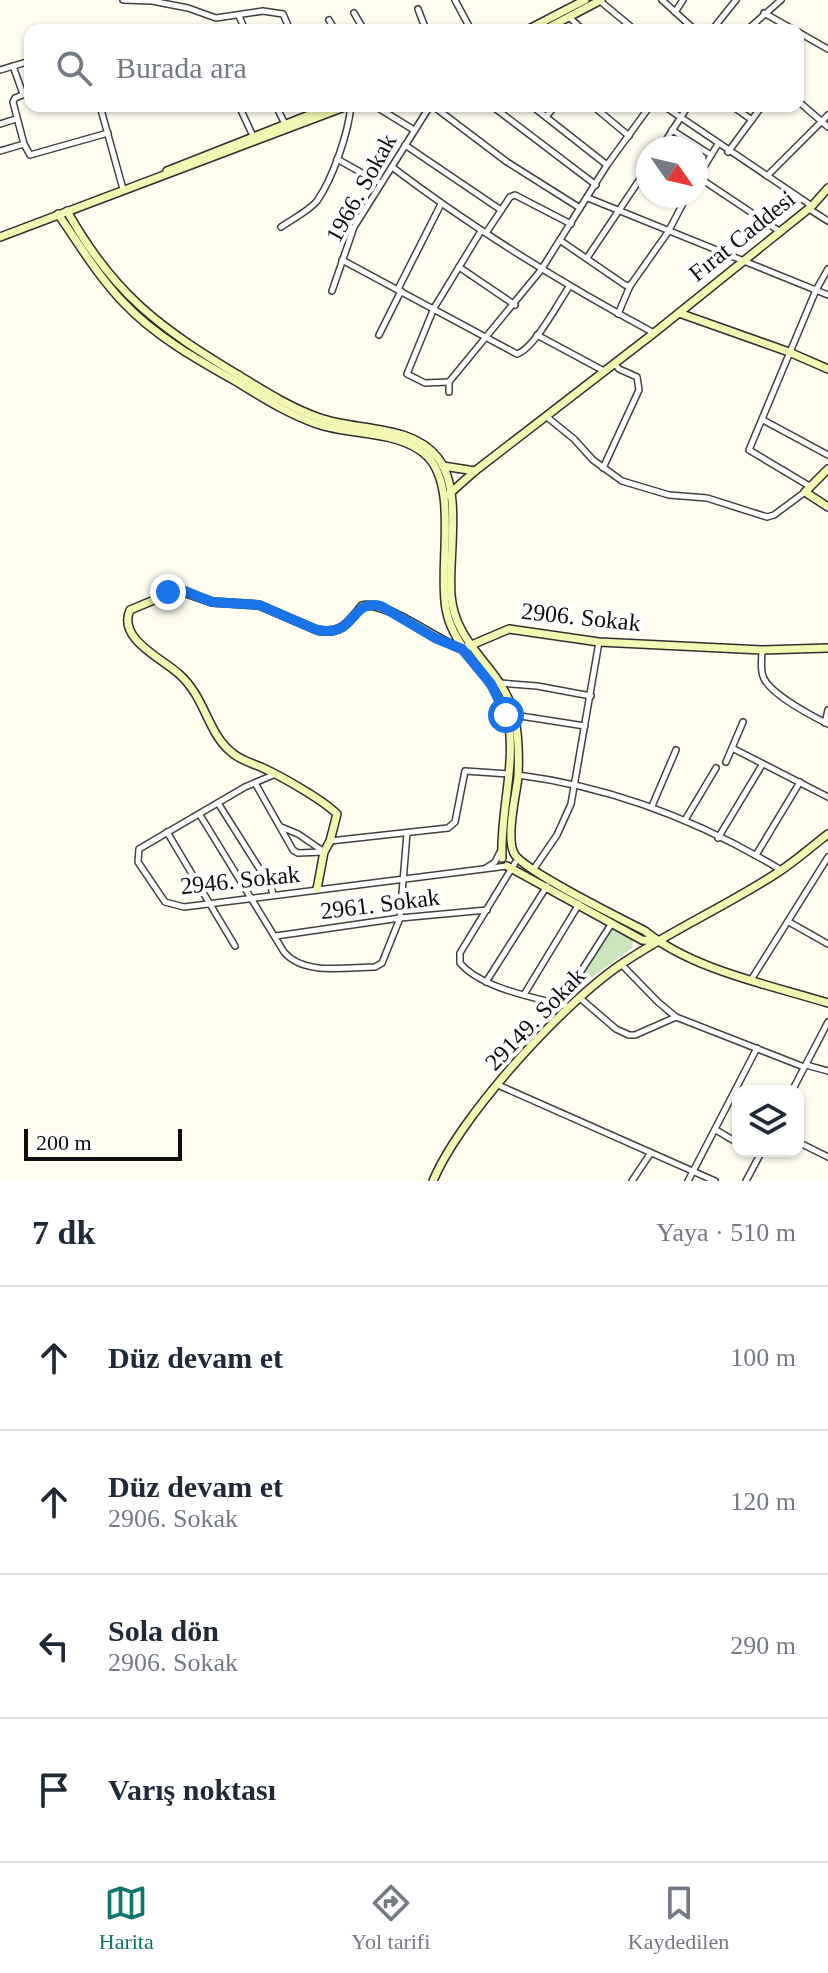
<!DOCTYPE html>
<html lang="tr">
<meta charset="utf-8">
<style>
:root{--surface:#fff;--page:#f6f6f7;--text:#1f2937;--muted:#747a83;--line:#e0e1e3;--accent:#0f766e}
body{margin:0;font-family:"Times New Roman",serif;background:var(--page);color:var(--text)}
.controls{position:absolute;right:24px;bottom:24px;display:grid;overflow:hidden;border-radius:16px;box-shadow:0 2px 6px #0004}
.controls button{width:72px;height:72px;display:grid;place-items:center;padding:0;border:0;border-bottom:2px solid var(--line);background:var(--surface);color:var(--text);font:40px sans-serif}
.compass{position:absolute;left:636px;top:136px;width:72px;height:72px;border-radius:50%;background:var(--surface);box-shadow:0 2px 6px #0004;rotate:124deg}
.scale{position:absolute;left:24px;bottom:20px;width:158px;box-sizing:border-box;padding-left:8px;border:4px solid #0e0e0e;border-top:0;font-size:22px;line-height:28px;white-space:nowrap;color:#0e0e0e;-webkit-text-stroke:6px #fff;paint-order:stroke}
.stop{position:absolute;width:24px;height:24px;margin:-18px;border:6px solid #1a73e8;border-radius:50%;background:#fff}
.stop.end{background:#1a73e8;border-color:#fff;box-shadow:0 2px 8px #0008}
.list{margin:0;padding:0;list-style:none}
h2{display:flex;justify-content:space-between;align-items:center;height:104px;margin:0;padding:0 32px;font-size:34px}
h2 small{font-size:26px;font-weight:400;color:var(--muted)}
.list li{display:grid;grid-template-columns:52px 1fr auto;gap:24px;align-items:center;box-sizing:border-box;height:144px;padding:0 32px;border-top:2px solid var(--line)}
.list b{display:block;font-size:30px;white-space:nowrap}
.list p{margin:0;font-size:26px;white-space:nowrap;color:var(--muted)}
.list em{font-size:26px;font-style:normal;color:var(--muted)}
.icon{flex:none;width:44px;height:44px;fill:none;stroke:currentColor;stroke-width:2;stroke-linecap:round;stroke-linejoin:round}
.map{position:relative;flex:none;width:828px;height:1181px;overflow:hidden}
.search{position:absolute;background:var(--surface);box-shadow:0 2px 6px #0004;left:24px;right:24px;top:24px;height:88px;display:flex;align-items:center;gap:20px;box-sizing:border-box;padding:0 28px;border-radius:16px;color:var(--muted);font-size:30px}
.sheet{height:680px;background:var(--surface)}
nav{display:flex;justify-content:space-around;align-items:center;box-sizing:border-box;height:112px;border-top:2px solid var(--line);background:var(--surface);font-size:22px;color:var(--muted)}
nav a{display:grid;justify-items:center;gap:4px}
nav .on{color:var(--accent)}
.map>svg:first-child{display:block}
</style>
<div class="map">
<svg width="828" height="1181" viewBox="0 0 828 1181">
<rect width="100%" height="100%" fill="#fefdf0"/>
<path fill="#cbe5bd" d="M 612,929 L 633,940 L 632,948 L 573,991 Z"/>
<g fill="none" stroke-linecap="round" stroke-linejoin="round">
<g stroke="#414141" stroke-width="8">
<g id="street">
<path d="M 123,0 L 152,1 L 188,8 L 216,18 L 263,11 L 283,14 L 290,30"/>
<path d="M 455,0 L 471,30"/>
<path d="M 662,0 L 695,30"/>
<path d="M 600,1 L 635,30"/>
<path d="M 418,9 L 426,30"/>
<path d="M 675,12 L 683,0"/>
<path d="M 354,13 L 364,30"/>
<path d="M 764,13 L 794,30"/>
<path d="M 239,16 L 245,30"/>
<path d="M 570,18 L 583,30"/>
<path d="M 329,20 L 335,30"/>
<path d="M 712,30 L 736,0"/>
<path d="M 747,30 L 781,0"/>
<path d="M 798,32 L 828,49"/>
<path d="M 13,66 L 23,94"/>
<path d="M 0,70 L 30,61"/>
<path d="M 30,92 L 15,98 L 13,102 L 24,144 L 30,155 L 108,133"/>
<path d="M 798,101 L 828,127"/>
<path d="M 100,106 L 123,189"/>
<path d="M 239,106 L 253,136"/>
<path d="M 276,106 L 285,124"/>
<path d="M 375,106 L 414,130"/>
<path d="M 433,106 L 507,162 L 580,208"/>
<path d="M 492,106 L 596,185"/>
<path d="M 532,106 L 607,165"/>
<path d="M 593,106 L 629,136"/>
<path d="M 664,106 L 812,206"/>
<path d="M 732,106 L 752,120"/>
<path d="M 546,117 L 555,106"/>
<path d="M 0,124 L 16,119"/>
<path d="M 672,130 L 711,155"/>
<path d="M 405,145 L 501,210"/>
<path d="M 661,148 L 688,106"/>
<path d="M 0,151 L 24,144"/>
<path d="M 728,152 L 762,106"/>
<path d="M 337,159 L 380,183"/>
<path d="M 392,167 C 475,230 563,284 654,333"/>
<path d="M 767,176 L 828,115"/>
<path d="M 698,177 L 779,231"/>
<path d="M 696,180 L 718,144"/>
<path d="M 588,198 L 828,295"/>
<path d="M 809,209 L 828,221"/>
<path d="M 281,227 C 292,219 309,211 317,201 C 333,178 348,134 351,106"/>
<path d="M 486,233 L 510,197 L 515,195 L 571,224"/>
<path d="M 561,241 L 625,285 L 630,286 L 668,232 L 687,196"/>
<path d="M 587,258 L 648,167"/>
<path d="M 342,260 L 517,354 C 534,349 558,303 569,287"/>
<path d="M 459,267 L 515,305"/>
<path d="M 398,289 L 441,204"/>
<path d="M 332,291 L 354,227 L 430,106"/>
<path d="M 618,314 L 630,286"/>
<path d="M 379,335 L 401,291"/>
<path d="M 537,335 L 604,371"/>
<path d="M 449,382 L 425,383 L 407,374 L 434,308 L 481,231"/>
<path d="M 449,392 L 449,382 L 541,270 L 607,165 L 650,106"/>
<path d="M 547,417 L 574,439 L 593,460 L 622,481 L 669,495 L 707,498 L 767,517 L 774,515 L 805,492"/>
<path d="M 763,420 L 828,455"/>
<path d="M 603,468 L 639,390 L 637,377 L 619,369 L 615,364"/>
<path d="M 811,487 L 749,450 L 816,290 L 828,269"/>
<path d="M 762,650 C 762,658 760,668 763,676 C 768,693 812,716 828,724"/>
<path d="M 500,683 L 537,686 L 591,696"/>
<path d="M 514,715 L 585,726"/>
<path d="M 825,723 L 828,710"/>
<path d="M 734,749 L 828,797"/>
<path d="M 726,762 L 743,722"/>
<path d="M 273,775 L 245,787 L 139,849 L 138,862 L 165,902 L 184,907 L 507,866"/>
<path d="M 518,775 C 612,787 700,821 781,870"/>
<path d="M 255,783 L 293,850 L 298,853 L 324,852"/>
<path d="M 218,803 L 271,887 L 273,894"/>
<path d="M 652,806 L 676,750"/>
<path d="M 200,815 L 284,952 C 304,976 347,967 375,967 L 382,963 L 400,918 L 407,833"/>
<path d="M 685,820 L 716,768"/>
<path d="M 281,827 L 298,834 L 323,851"/>
<path d="M 167,832 L 235,946"/>
<path d="M 718,838 L 762,765"/>
<path d="M 330,841 L 448,828 L 455,822 L 465,771 L 509,774"/>
<path d="M 756,855 L 800,782"/>
<path d="M 515,863 L 460,953 L 460,963 C 482,989 537,998 570,1007"/>
<path d="M 486,868 L 495,862 L 500,852"/>
<path d="M 533,870 L 557,835 L 571,804 L 599,642"/>
<path d="M 789,922 L 828,944"/>
<path d="M 276,936 L 400,918 L 487,910"/>
<path d="M 621,964 L 658,1002 L 676,1017"/>
<path d="M 751,980 L 828,857"/>
<path d="M 486,982 L 547,886"/>
<path d="M 525,993 L 579,904"/>
<path d="M 580,998 L 616,1029 L 629,1035 L 635,1035 L 676,1017 L 804,1067"/>
<path d="M 560,1004 L 612,923"/>
<path d="M 806,1065 L 828,1071"/>
<path d="M 498,1085 L 715,1181"/>
<path d="M 792,1091 L 828,1022"/>
<path d="M 716,1130 L 738,1143"/>
<path d="M 798,1142 L 828,1157"/>
<path d="M 632,1181 L 650,1154"/>
<path d="M 688,1181 L 757,1048"/>
<path d="M 746,1181 L 762,1151"/>
</g>
</g>
<g stroke="#303030" stroke-width="10">
<g id="secondary">
<path d="M 527,30 L 585,0"/>
<path d="M 544,30 L 601,0"/>
<path d="M 167,171 L 332,106"/>
<path d="M 67,211 C 114,295 160,328 240,376 C 266,392 291,408 320,418 C 357,431 412,424 438,458 C 463,491 448,555 451,595 C 455,644 495,663 511,705 C 519,727 519,754 518,777 C 516,795 505,840 515,855 C 528,873 620,918 645,931 C 693,970 770,985 828,1003"/>
<path d="M 58,214 C 79,244 98,276 123,302 C 155,336 196,359 237,382 C 263,398 288,414 317,424 C 351,436 400,430 427,456 C 459,488 438,567 446,609 C 454,655 502,679 509,725 C 515,770 500,814 502,858"/>
<path d="M 0,237 L 347,106"/>
<path d="M 679,313 L 789,352 L 828,369"/>
<path d="M 443,466 L 475,471"/>
<path d="M 828,469 L 805,492 L 828,507"/>
<path d="M 448,495 L 475,471 L 654,333 L 812,206 L 828,188"/>
<path d="M 507,866 L 642,940 L 655,941"/>
<path d="M 317,889 L 324,852 L 330,841 L 337,814 C 323,800 281,776 263,768 C 252,763 239,760 230,751 C 207,731 205,697 179,674 C 163,659 117,639 130,610 L 178,590 L 212,602 L 259,605 L 317,630 C 341,635 348,623 362,606 C 384,599 437,641 462,649 L 509,629 L 599,642 L 762,650 L 828,648"/>
<path d="M 433,1181 C 460,1116 564,1002 623,963 C 673,929 729,905 780,871 C 797,860 812,846 828,834"/>
</g>
</g>
<use href="#street" stroke="#fff" stroke-width="5"/>
<use href="#secondary" stroke="#f4f7b1" stroke-width="7"/>
</g>
<g fill="none" stroke-linecap="round" stroke-linejoin="round">
<path stroke="#1a73e8" stroke-width="10" d="M 168,592 L 182,590 L 212,602 L 259,605 L 317,630 C 358,638 349,598 381,606 L 435,638 L 462,649 L 491,684 L 506,715"/>
</g>
<g text-anchor="middle" dominant-baseline="central" stroke-width="8" stroke-linejoin="round" paint-order="stroke">
<g font-size="24" fill="#0e0e0e" stroke="#fff">
<text transform="translate(361 188) rotate(-61)">1966. Sokak</text>
<text transform="translate(742 236) rotate(-39)">Fırat Caddesi</text>
<text transform="translate(581 617) rotate(6)">2906. Sokak</text>
<text transform="translate(240 880) rotate(-6)">2946. Sokak</text>
<text transform="translate(380 904) rotate(-7)">2961. Sokak</text>
<text transform="translate(535 1019) rotate(-46)">29149. Sokak</text>
</g>
</g>
</svg>
<div class="controls">
<button><svg class="icon" aria-label="layers" viewBox="0 0 24 24"><path d="M12 4l9 5-9 5-9-5zM3 14l9 5 9-5"/></svg></button>
</div>
<svg class="compass" viewBox="-18 -18 36 36"><path d="M0-13l5 13h-10z" fill="#e53935"/><path d="M0 13l5-13h-10z" fill="#747a83"/></svg>
<div class="scale">200 m</div>
<div class="stop" style="left:506px;top:715px"></div>
<div class="stop end" style="left:168px;top:592px"></div>
<div class="search"><svg class="icon" aria-label="search" viewBox="0 0 24 24"><circle cx="10" cy="10" r="6"/><path d="M15 15l6 6"/></svg>Burada ara</div>
</div>
<section class="sheet">
<h2>7 dk<small>Yaya · 510 m</small></h2>
<ul class="list">
<li><svg class="icon" aria-label="ahead" viewBox="0 0 24 24"><path d="M12 20V5M6 11l6-6 6 6"/></svg><div><b>Düz devam et</b></div><em>100 m</em></li>
<li><svg class="icon" aria-label="ahead" viewBox="0 0 24 24"><path d="M12 20V5M6 11l6-6 6 6"/></svg><div><b>Düz devam et</b><p>2906. Sokak</p></div><em>120 m</em></li>
<li><svg class="icon" aria-label="left" viewBox="0 0 24 24"><path d="M17 20v-9H6M10 6l-5 5 5 5"/></svg><div><b>Sola dön</b><p>2906. Sokak</p></div><em>290 m</em></li>
<li><svg class="icon" aria-label="arrive" viewBox="0 0 24 24"><path d="M6 21V4h12l-3 4 3 4H6"/></svg><div><b>Varış noktası</b></div></li>
</ul>
</section>
<nav>
<a class="on"><svg class="icon" aria-label="map" viewBox="0 0 24 24"><path d="M3 6l6-2 6 2 6-2v14l-6 2-6-2-6 2zM9 4v14M15 6v14"/></svg>Harita</a>
<a><svg class="icon" aria-label="directions" viewBox="0 0 24 24"><path d="M12 3l9 9-9 9-9-9zM9 14v-3h6M13 9l2 2-2 2"/></svg>Yol tarifi</a>
<a><svg class="icon" aria-label="saved" viewBox="0 0 24 24"><path d="M7 4h10v16l-5-4-5 4z"/></svg>Kaydedilen</a>
</nav>
